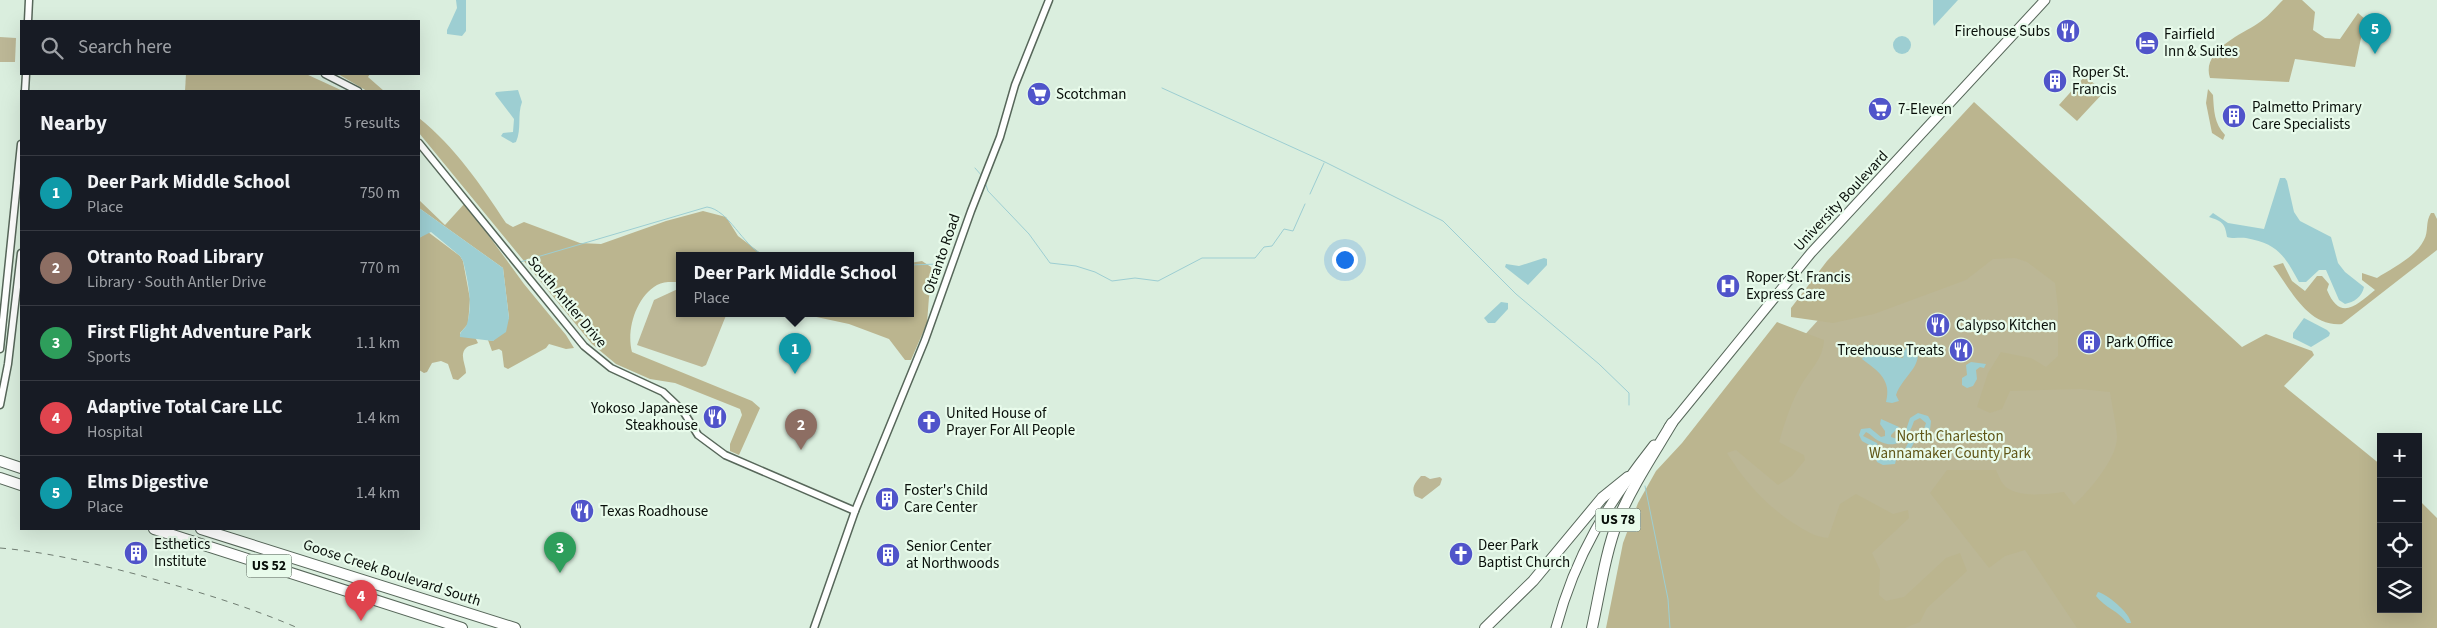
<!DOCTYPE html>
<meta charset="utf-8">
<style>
:root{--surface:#171b24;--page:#20242c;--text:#f1f3f6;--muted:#9ea1a6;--line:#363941;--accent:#0b8043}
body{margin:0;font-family:"Source Sans 3",sans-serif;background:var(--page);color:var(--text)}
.controls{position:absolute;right:15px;bottom:15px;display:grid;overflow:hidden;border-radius:0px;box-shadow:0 5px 20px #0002}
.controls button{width:45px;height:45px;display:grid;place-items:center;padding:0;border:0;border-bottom:1px solid var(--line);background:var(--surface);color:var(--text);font:25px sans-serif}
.you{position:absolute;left:1344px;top:259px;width:18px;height:18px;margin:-12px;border:4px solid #fff;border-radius:50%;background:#1a73e8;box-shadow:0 0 0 8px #1a73e833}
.badge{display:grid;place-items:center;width:32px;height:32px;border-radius:50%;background:var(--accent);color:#fff;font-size:16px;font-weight:700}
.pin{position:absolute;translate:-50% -41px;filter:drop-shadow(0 1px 2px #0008)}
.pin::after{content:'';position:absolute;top:26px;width:18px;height:15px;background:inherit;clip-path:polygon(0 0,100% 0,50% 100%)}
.popup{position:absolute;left:676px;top:252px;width:238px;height:65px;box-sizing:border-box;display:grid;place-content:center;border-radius:0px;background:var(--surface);filter:drop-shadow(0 1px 4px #0005);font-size:16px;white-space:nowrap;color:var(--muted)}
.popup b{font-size:19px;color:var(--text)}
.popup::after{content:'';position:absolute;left:50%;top:100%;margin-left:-10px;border:10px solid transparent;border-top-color:var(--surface)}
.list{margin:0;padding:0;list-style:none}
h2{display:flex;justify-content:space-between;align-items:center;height:65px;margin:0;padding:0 20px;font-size:21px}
h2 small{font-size:16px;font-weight:400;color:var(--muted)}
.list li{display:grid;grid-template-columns:32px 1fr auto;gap:15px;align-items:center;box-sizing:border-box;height:75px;padding:0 20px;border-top:1px solid var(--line)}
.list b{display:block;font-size:19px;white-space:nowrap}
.list p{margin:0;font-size:16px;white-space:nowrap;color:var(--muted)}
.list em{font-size:16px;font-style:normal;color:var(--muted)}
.icon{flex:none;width:28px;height:28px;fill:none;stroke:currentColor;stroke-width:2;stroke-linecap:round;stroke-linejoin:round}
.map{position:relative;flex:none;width:2437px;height:628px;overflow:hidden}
.search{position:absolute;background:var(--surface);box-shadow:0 5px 20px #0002;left:20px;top:20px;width:400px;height:55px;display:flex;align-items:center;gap:12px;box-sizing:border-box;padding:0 18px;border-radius:0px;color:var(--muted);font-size:19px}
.panel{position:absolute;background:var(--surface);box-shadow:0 5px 20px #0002;left:20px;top:90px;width:400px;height:440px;border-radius:0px}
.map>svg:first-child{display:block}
</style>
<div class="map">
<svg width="2437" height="628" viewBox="0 0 2437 628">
<rect width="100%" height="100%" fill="#daeede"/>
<g fill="#bcb796">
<path d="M 0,37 L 16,38 L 15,62 L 0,62 Z"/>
<path d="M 1983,139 L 2164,348 L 2115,628 L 1756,628 L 1698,452 Z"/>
<path d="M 680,288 L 680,313 L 727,313 L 706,365 L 702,367 L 637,345 L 654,300 Z"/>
<path d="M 1421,476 L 1425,476 L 1430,479 L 1440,477 L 1442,479 L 1440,485 L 1422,499 L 1415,496 C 1411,487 1415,483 1421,476 Z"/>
</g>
<g fill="#bbb58f">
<path d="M 2283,0 L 2302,0 L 2315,12 L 2313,30 L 2325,38 L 2340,39 L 2358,13 L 2365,19 L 2355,67 L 2295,59 L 2289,82 L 2210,78 C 2201,51 2240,35 2257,24 C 2267,18 2275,8 2283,0 Z"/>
<path d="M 186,74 L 306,74 L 343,91 L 185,91 Z"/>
<path d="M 338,74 L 377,74 L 370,74 L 368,77 L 384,91 L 367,91 Z"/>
<path d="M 2085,76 L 2104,92 L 2077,121 L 2059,105 Z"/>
<path d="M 2208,89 L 2213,95 C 2214,111 2214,123 2225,135 L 2223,140 L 2212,133 L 2206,103 Z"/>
<path d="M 1974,102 L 2242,347 L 2266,334 L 2312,351 L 2314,355 L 2284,386 L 2381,465 L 2381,609 L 2418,609 L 2418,499 L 2437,518 L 2437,628 L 2077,628 L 2025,550 L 2005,556 L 1989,568 L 1930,493 L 1947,470 L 1996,470 C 1998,474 2000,480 2003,484 C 2015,499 2048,494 2064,492 L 2074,505 C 2089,491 2118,458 2117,436 C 2116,422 2112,407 2110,392 L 2080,389 L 2010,391 L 2002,409 L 1990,413 L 1977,407 L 1988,373 L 2001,352 L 2031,358 L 2046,367 L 2058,356 L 2058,308 L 2055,283 L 2027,262 L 2015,258 L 1993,259 L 1966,280 L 1874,314 L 1833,323 L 1791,317 L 1791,308 L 1827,261 Z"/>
<path d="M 419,118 C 455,147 481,185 506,223 L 513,227 L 524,222 L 580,243 L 601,244 L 666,221 L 703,211 L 726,217 L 738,236 L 763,255 L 680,255 L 680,282 C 672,282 664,281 657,285 C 636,297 626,330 632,352 L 752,401 L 760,408 L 739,455 L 730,451 L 730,444 L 742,415 L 740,409 L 675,383 L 650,379 L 616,364 L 592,344 L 419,133 Z"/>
<path d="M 419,200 L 445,225 L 465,203 L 524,284 L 566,335 L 574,348 L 566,349 L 549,344 L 546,348 L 508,369 L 504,367 L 502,351 L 499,349 L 492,351 L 488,340 L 493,341 L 509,318 L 503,268 L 419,208 Z"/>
<path d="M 2431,213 L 2434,213 L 2437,219 L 2437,250 L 2342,324 C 2308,327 2291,290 2273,266 L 2283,263 L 2292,281 L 2305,291 L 2317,276 L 2322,276 L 2329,284 L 2327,290 C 2340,322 2357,305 2375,290 L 2362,280 L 2362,273 L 2377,278 C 2392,268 2416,257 2424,240 C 2429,231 2425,222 2431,213 Z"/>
<path d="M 428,232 L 460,256 L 463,261 L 470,299 L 468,324 L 460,333 L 460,337 L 475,337 L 478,343 C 474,345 469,345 466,348 C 459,355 466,365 466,373 L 458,380 L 453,379 L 448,364 L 441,361 L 432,363 L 427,372 L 424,373 L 419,370 L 419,238 Z"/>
<path d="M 922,261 L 931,267 L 934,274 L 929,297 L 927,323 L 911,360 L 905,360 L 889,339 L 849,324 L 798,313 L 910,313 L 910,263 Z"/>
<path d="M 1777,322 L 1824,340 C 1823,358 1812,368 1803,382 C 1792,399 1785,422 1779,442 L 1804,455 L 1805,460 L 1792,476 L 1778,485 L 1736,450 L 1727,453 C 1745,482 1765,504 1793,523 C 1805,530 1814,537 1828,538 L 1840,504 L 1856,494 L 1893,514 L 1908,510 L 1909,518 L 1872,553 L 1880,570 L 1879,595 L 1886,601 L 1904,597 L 1946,558 L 1960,553 L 1967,571 L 1927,608 L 1920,622 L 1905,628 L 1606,628 L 1623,543 L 1638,503 L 1656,471 L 1682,443 Z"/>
</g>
<g fill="#9dced2" fill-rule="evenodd">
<path d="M 456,0 L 466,0 L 466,31 L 462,36 L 447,34 L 447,30 L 457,8 Z"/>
<path d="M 1933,0 L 1958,0 L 1934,26 L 1933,23 Z"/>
<circle cx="1902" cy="45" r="9"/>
<path d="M 518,90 L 522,102 C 517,115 522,129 516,142 L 513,143 L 501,136 L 503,133 L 513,132 L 514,119 L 495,94 L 496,92 Z"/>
<path d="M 2280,178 L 2285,178 L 2287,181 L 2294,212 L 2300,221 L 2331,237 L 2338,263 L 2345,272 L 2364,287 C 2362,297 2354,302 2345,304 L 2339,300 L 2326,270 L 2319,270 L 2306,282 L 2299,282 C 2284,255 2278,244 2246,238 C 2240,237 2233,239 2227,237 C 2225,222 2221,221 2209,217 L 2213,213 L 2228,223 L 2264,229 Z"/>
<path d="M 419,208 L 503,268 L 509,318 L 506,332 L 493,341 L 460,337 C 459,331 465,330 467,324 C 473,304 468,281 463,261 L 460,256 L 431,232 L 419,238 Z"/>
<path d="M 1544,258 L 1547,259 L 1547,265 L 1528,285 L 1505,267 L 1506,264 L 1519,266 Z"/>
<path d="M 1501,302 L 1508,303 L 1508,309 L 1495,323 L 1488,323 L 1484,318 Z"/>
<path d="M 2304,318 L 2327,330 L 2330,333 L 2329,336 L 2311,347 L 2293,338 L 2293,333 Z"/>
<path d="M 1911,341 C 1931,361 1902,376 1896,395 L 1899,401 L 1892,403 L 1886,402 C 1892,380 1878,371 1862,359 L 1872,345 L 1889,356 L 1903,358 L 1904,351 Z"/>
<path d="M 1971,362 L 1986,364 L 1984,368 L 1980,367 L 1976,370 L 1977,379 L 1973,386 L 1967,388 L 1962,385 L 1962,378 L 1967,375 L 1966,365 Z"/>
<path d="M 1918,413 L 1928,416 L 1931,421 L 1930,430 L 1924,436 L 1917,437 L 1909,452 L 1896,460 L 1895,464 L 1883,465 L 1877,462 L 1873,447 L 1862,441 L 1859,435 L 1861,429 L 1870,428 L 1881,437 L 1885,436 L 1885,431 L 1880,424 L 1881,419 L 1899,427 L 1891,435 L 1891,437 L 1897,439 L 1905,433 L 1910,418 ZM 1920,418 L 1926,423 L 1924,429 L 1912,435 L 1905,449 L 1886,460 L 1881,459 L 1877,443 L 1863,436 L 1866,432 C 1871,434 1874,439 1879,441 C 1898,451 1909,437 1914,421 Z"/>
<path d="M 2098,592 C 2107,594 2130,613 2131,623 L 2127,623 C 2119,611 2105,608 2096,596 Z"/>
</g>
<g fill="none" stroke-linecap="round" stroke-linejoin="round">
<g stroke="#9dced2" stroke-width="1">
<path d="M 1162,88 L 1325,162 L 1443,221 L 1516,294 L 1599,364 L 1629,393 L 1629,405"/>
<path d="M 975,168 L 982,176"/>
<path d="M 985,182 L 988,191 L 1029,234 L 1050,263 L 1076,266 L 1095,272 L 1112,281 L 1135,278 L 1158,281 L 1202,258 L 1255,258 L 1264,247 L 1272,246 L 1284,229 L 1293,231 L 1305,204"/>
<path d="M 1310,194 L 1324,163"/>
<path d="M 520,262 L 707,207 C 729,210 742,245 763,255"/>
<path d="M 910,265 L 938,264"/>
<path d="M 1645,486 L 1668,599 L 1670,628"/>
</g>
<g stroke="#57675a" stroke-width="9">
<g id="minor">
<path d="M 28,21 L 29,0"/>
<path d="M 325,74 L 358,91"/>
<path d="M 25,91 L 26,74"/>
<path d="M 419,143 L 584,346 L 611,368 L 663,392 L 683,411 L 698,435 L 725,455 L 855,511"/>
<path d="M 0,349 L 21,144"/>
<path d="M 0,405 L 8,364 L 21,253"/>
<path d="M 814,628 L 855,511 L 925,340 L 971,211 L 1000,137 L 1015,85 L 1049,0"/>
</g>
</g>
<g stroke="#57675a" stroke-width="11">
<g id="major">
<path d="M 1669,427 L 1811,253 L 2045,0"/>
<path d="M 1556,628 C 1576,553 1607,505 1654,445"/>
</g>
</g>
<g stroke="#57675a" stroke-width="12">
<g id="highway">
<path d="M 0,461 L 21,468"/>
<path d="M 0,478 L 21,485"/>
<path d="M 154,529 L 462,628"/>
<path d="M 201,529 L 515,628"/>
<path d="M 1485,628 L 1533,581 L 1602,498 L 1628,477"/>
<path d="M 1592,628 C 1600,592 1605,554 1618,520 C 1632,486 1653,455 1672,423"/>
</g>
</g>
<use href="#minor" stroke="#fff" stroke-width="6"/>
<use href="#major" stroke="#fff" stroke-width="9"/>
<use href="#highway" stroke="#fff" stroke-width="10"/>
<path stroke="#707d72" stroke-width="1" stroke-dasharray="6 6" stroke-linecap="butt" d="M 0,548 C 47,552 93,563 139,575 C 193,590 247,606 298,628"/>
</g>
<defs>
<g id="restaurant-disc" transform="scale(1.25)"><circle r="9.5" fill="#5054ca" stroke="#e8fbeb"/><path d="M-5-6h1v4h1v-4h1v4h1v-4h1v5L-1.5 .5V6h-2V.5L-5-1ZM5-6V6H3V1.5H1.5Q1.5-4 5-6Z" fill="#fff"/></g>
<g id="hotel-disc" transform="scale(1.25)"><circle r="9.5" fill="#5054ca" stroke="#e8fbeb"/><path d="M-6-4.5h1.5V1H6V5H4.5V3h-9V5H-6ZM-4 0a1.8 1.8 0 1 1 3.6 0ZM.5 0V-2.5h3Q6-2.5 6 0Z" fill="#fff"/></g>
<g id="building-disc" transform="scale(1.25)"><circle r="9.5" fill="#5054ca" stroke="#e8fbeb"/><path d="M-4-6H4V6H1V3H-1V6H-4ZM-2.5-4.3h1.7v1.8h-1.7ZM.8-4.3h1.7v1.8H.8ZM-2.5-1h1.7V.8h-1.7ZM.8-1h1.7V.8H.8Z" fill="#fff"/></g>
<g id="supermarket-disc" transform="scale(1.25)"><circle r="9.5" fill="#5054ca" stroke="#e8fbeb"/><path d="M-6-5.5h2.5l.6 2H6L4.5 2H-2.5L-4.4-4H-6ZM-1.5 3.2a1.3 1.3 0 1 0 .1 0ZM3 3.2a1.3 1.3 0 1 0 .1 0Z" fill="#fff"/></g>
<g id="hospital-disc" transform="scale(1.25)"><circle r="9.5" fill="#5054ca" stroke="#e8fbeb"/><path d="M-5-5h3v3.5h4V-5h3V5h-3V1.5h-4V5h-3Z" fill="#fff"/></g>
<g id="church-disc" transform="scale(1.25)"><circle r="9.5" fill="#5054ca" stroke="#e8fbeb"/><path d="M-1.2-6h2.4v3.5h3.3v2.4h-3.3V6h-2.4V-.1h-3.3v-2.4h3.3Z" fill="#fff"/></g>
</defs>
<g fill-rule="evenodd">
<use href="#restaurant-disc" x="2068" y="31"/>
<use href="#hotel-disc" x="2147" y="43"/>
<use href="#building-disc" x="2055" y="81"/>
<use href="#supermarket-disc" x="1039" y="94"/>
<use href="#supermarket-disc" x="1880" y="109"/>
<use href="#building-disc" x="2234" y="116"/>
<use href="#hospital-disc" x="1728" y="286"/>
<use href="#restaurant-disc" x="1938" y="325"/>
<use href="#building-disc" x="2089" y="342"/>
<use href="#restaurant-disc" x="1961" y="350"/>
<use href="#restaurant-disc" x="715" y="417"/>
<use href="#church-disc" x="929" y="422"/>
<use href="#building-disc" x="887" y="499"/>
<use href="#restaurant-disc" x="582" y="511"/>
<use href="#building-disc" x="136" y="553"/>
<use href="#church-disc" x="1461" y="554"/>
<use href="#building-disc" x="888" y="555"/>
</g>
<g text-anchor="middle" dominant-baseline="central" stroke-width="4.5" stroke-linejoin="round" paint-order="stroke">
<g fill="#e8fbeb" stroke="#4b554d" stroke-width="1">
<rect x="1595.5" y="508.5" width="45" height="23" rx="4"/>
<rect x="246.5" y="554.5" width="45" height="23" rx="4"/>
</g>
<g font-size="14" font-weight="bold" fill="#080e09">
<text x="1618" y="520">US 78</text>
<text x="269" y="566">US 52</text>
</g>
<g font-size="15" fill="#080e09" stroke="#e8fbeb" text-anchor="start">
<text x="2050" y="31" text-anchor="end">Firehouse Subs</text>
<text x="2164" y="34">Fairfield<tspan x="2164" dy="17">Inn &amp; Suites</tspan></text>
<text x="2072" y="72">Roper St.<tspan x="2072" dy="17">Francis</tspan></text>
<text x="1056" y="94">Scotchman</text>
<text x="2252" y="107">Palmetto Primary<tspan x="2252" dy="17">Care Specialists</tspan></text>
<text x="1898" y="109">7-Eleven</text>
<text x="1746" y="277">Roper St. Francis<tspan x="1746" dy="17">Express Care</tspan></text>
<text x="1956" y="325">Calypso Kitchen</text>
<text x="2106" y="342">Park Office</text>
<text x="1944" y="350" text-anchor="end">Treehouse Treats</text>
<text x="698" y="408" text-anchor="end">Yokoso Japanese<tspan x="698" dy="17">Steakhouse</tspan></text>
<text x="946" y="413">United House of<tspan x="946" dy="17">Prayer For All People</tspan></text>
<text x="904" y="490">Foster's Child<tspan x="904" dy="17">Care Center</tspan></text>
<text x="600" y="511">Texas Roadhouse</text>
<text x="154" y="544">Esthetics<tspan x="154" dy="17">Institute</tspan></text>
<text x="1478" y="545">Deer Park<tspan x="1478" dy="17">Baptist Church</tspan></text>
<text x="906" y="546">Senior Center<tspan x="906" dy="17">at Northwoods</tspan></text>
</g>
<g font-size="15" fill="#080e09" stroke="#e8fbeb">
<text transform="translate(1841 201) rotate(-47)">University Boulevard</text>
<text transform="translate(942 254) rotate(-71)">Otranto Road</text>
<text transform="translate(567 302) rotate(50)">South Antler Drive</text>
<text transform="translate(392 573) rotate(18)">Goose Creek Boulevard South</text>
</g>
<g font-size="15" fill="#605617" stroke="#e8fbeb">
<text x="1950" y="436">North Charleston<tspan x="1950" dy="17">Wannamaker County Park</tspan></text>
</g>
</g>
</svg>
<div class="controls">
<button>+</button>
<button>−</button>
<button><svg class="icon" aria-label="locate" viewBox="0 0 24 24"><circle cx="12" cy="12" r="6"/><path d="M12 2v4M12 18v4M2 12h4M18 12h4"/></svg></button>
<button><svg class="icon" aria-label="layers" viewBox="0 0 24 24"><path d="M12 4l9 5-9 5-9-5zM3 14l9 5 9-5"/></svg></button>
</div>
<div class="you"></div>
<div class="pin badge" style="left:795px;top:374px;background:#0f9aa8">1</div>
<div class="popup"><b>Deer Park Middle School</b>Place</div>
<div class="pin badge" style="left:801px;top:450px;background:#8d6e63">2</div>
<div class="pin badge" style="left:560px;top:573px;background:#2e9e5b">3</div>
<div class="pin badge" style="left:361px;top:621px;background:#e0444e">4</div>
<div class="pin badge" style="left:2375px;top:54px;background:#0f9aa8">5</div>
<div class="search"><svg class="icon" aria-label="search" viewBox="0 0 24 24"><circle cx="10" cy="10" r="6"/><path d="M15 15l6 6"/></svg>Search here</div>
<section class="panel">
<h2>Nearby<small>5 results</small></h2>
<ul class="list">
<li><span class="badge" style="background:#0f9aa8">1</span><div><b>Deer Park Middle School</b><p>Place</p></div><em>750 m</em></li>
<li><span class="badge" style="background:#8d6e63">2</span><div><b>Otranto Road Library</b><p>Library · South Antler Drive</p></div><em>770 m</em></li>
<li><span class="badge" style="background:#2e9e5b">3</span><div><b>First Flight Adventure Park</b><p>Sports</p></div><em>1.1 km</em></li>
<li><span class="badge" style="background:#e0444e">4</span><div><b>Adaptive Total Care LLC</b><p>Hospital</p></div><em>1.4 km</em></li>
<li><span class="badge" style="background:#0f9aa8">5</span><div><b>Elms Digestive</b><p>Place</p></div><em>1.4 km</em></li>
</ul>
</section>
</div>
